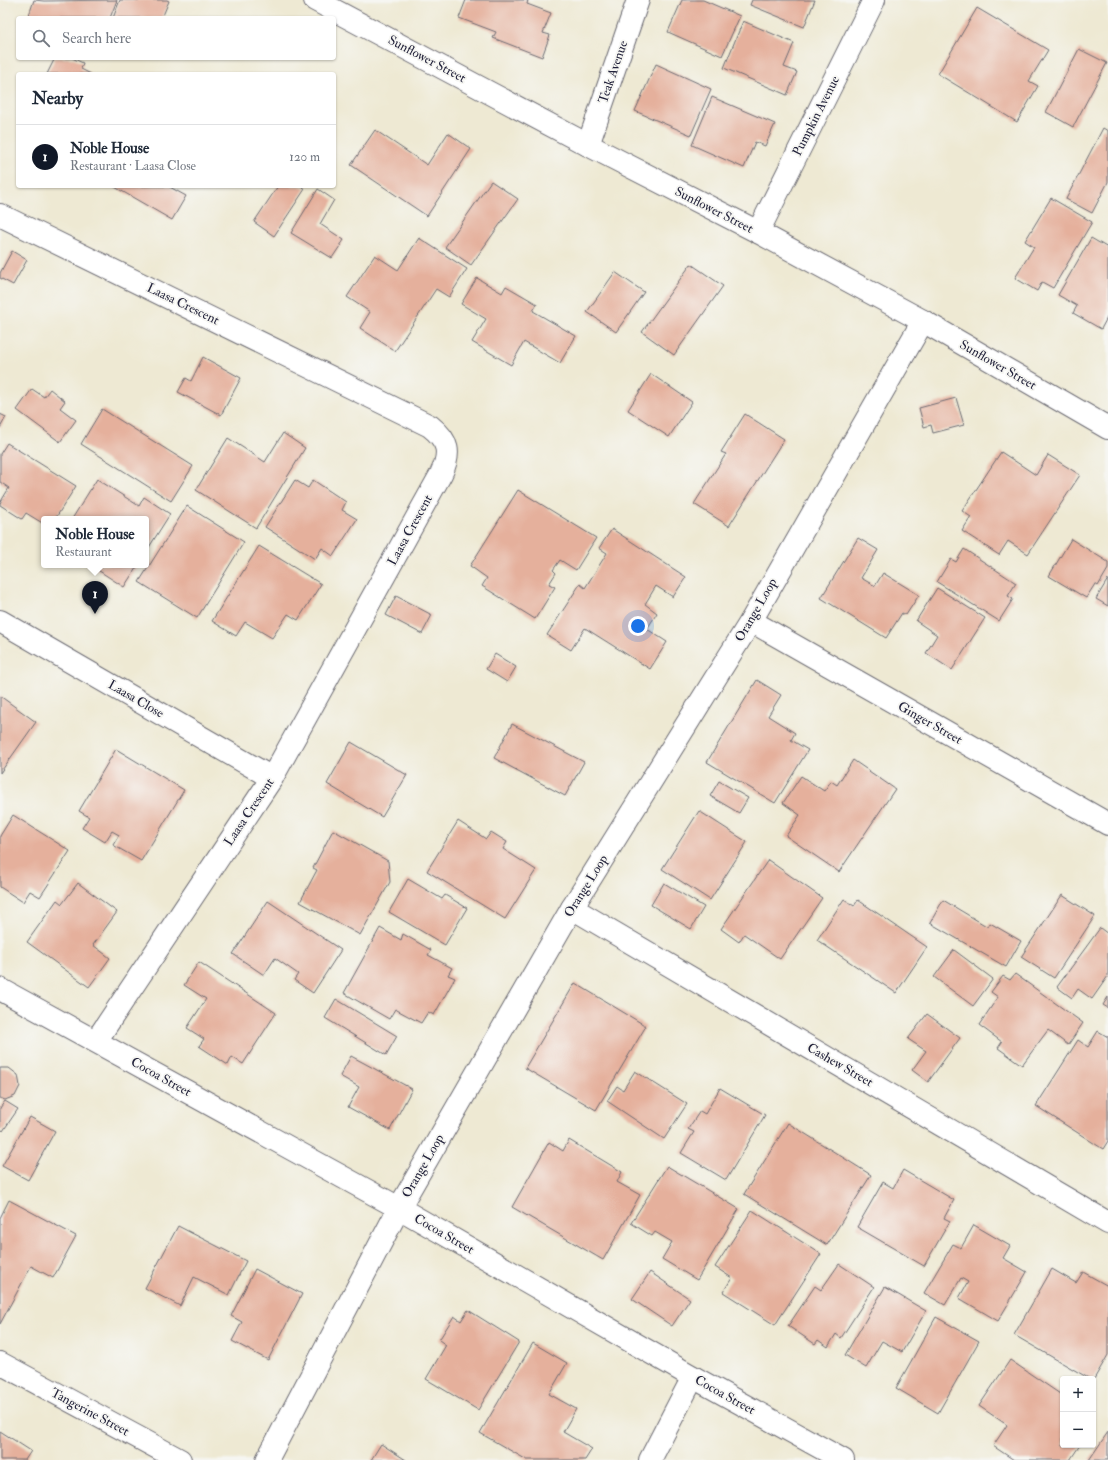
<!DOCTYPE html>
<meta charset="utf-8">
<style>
:root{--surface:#fff;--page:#f2f2f3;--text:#1f2937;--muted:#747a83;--line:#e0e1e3;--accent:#111827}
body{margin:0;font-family:"IM FELL Double Pica",serif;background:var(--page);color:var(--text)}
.controls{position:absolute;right:12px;bottom:12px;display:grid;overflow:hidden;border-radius:4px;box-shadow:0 1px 3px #0004}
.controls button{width:36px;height:36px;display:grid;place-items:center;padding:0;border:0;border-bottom:1px solid var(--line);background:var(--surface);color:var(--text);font:20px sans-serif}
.you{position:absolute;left:638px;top:626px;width:14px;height:14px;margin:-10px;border:3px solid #fff;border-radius:50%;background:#1a73e8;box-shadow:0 0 0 6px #1a73e833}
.badge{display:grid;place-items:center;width:26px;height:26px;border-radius:50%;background:var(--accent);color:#fff;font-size:13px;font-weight:700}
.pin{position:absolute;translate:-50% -33px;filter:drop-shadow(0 1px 2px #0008)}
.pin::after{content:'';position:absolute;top:21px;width:14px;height:12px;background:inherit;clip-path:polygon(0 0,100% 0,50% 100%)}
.popup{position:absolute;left:41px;top:516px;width:108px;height:52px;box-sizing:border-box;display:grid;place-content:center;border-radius:4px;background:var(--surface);filter:drop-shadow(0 1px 3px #0005);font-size:13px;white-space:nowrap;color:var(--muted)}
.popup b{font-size:15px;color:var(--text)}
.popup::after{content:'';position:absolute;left:50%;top:100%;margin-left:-8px;border:8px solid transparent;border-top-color:var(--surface)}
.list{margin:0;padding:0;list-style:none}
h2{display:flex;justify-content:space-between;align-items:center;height:52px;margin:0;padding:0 16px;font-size:17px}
h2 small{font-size:13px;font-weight:400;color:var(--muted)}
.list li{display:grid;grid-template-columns:26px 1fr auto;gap:12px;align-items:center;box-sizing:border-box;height:64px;padding:0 16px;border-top:1px solid var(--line)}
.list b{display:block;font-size:15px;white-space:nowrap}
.list p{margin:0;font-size:13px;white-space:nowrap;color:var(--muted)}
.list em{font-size:13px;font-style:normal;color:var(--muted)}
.icon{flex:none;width:22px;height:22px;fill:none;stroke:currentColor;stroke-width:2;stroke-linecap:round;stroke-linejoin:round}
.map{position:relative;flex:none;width:1108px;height:1460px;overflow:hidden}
.search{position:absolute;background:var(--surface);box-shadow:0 1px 3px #0004;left:16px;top:16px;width:320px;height:44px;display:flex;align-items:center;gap:10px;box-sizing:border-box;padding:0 14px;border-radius:4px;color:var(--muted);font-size:15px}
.panel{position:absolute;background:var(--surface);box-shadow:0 1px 3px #0004;left:16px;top:72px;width:320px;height:116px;border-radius:4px}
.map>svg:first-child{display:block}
</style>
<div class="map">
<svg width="1108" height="1460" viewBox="0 0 1108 1460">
<rect width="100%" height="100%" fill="#f6f6f2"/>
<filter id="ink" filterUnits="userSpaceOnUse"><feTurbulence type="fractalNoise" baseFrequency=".025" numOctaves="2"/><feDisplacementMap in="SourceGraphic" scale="8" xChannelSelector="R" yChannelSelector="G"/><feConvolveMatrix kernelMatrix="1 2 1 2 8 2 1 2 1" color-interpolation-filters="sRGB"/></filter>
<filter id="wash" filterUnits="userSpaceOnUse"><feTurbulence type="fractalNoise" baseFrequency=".012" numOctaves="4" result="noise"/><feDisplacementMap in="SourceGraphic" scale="16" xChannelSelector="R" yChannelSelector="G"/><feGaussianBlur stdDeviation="0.9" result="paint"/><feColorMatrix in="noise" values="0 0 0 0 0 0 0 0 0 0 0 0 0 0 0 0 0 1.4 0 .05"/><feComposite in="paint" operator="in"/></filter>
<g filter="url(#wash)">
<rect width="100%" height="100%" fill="#eee9d3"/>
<g id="blocks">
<g fill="#e5b09c">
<path d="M 34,0 L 44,1 L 117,0 L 110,18 L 28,18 Z"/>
<path d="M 120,0 L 167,0 L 169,1 L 162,18 L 113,18 Z"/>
<path d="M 466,0 L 528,0 L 527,4 L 551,13 L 543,33 L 550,35 L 542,57 L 493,38 L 496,32 L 459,18 Z"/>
<path d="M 682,0 L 703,0 L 740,16 L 722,56 L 668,32 Z"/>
<path d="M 752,0 L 815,0 L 804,27 L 750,5 Z"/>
<path d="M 977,8 L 1048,50 L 1029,81 L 1038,86 L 1017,122 L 938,74 Z"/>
<path d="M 743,21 L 794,43 L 784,67 L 797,72 L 787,95 L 724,68 Z"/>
<path d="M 1079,49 L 1107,63 L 1073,127 L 1046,112 Z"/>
<path d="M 55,58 L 72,58 L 83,63 L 81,69 L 91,74 L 47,74 Z"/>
<path d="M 656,64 L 711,89 L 691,135 L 635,111 Z"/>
<path d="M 712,97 L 775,124 L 765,146 L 755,142 L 744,168 L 692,145 Z"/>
<path d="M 1103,128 L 1108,131 L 1108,182 L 1092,213 L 1066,199 Z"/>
<path d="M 375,130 L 427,165 L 448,133 L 471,149 L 427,216 L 351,165 Z"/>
<path d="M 491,181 L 518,199 L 471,265 L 445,247 Z"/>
<path d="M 113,186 L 168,186 L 186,196 L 172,220 Z"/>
<path d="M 278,186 L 300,186 L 305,189 L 274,236 L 254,222 Z"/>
<path d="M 318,189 L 334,200 L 320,224 L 344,240 L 332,258 L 291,233 Z"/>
<path d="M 1051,198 L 1092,222 L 1053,288 L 1042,282 L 1037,291 L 1015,278 L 1034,247 L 1025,241 Z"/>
<path d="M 419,238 L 467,269 L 449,297 L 436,289 L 395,351 L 360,328 L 370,312 L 347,297 L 375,255 L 398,270 Z"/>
<path d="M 1091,238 L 1108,248 L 1108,316 L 1101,329 L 1073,313 L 1077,306 L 1058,295 Z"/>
<path d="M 12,251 L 27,260 L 13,285 L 0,278 L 0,273 Z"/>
<path d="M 691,264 L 723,286 L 674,355 L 642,332 Z"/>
<path d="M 615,272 L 644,292 L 616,332 L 587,312 Z"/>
<path d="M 477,278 L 502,293 L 506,286 L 537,304 L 533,311 L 576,336 L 560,363 L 524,342 L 511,365 L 472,342 L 486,319 L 461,304 Z"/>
<path d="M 203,357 L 241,378 L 221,415 L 178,392 L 186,378 L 191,381 Z"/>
<path d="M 651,374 L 692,402 L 669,437 L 628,410 Z"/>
<path d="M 32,389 L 44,397 L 50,389 L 65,401 L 60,408 L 76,420 L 60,442 L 17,410 Z"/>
<path d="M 956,398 L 964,425 L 933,433 L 931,425 L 924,427 L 919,408 Z"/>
<path d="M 102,409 L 193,466 L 171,501 L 81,444 Z"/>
<path d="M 0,414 L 6,417 L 0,428 Z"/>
<path d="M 745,414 L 784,439 L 729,526 L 694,504 L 726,454 L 721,452 Z"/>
<path d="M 283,433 L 305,448 L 256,528 L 196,490 L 228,438 L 265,462 Z"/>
<path d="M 7,443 L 76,486 L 55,519 L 44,519 L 44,524 L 26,513 L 22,519 L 0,505 L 0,503 L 9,488 L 0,482 L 0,454 Z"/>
<path d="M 1001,452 L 1036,475 L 1048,455 L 1080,475 L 1028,554 L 1008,541 L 999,555 L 962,531 L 971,517 L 962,511 Z"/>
<path d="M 97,479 L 139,506 L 144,497 L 170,514 L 146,552 L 146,519 L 72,519 Z"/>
<path d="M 295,480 L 308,488 L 313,480 L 346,502 L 342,510 L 357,519 L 333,556 L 322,548 L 315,559 L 265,527 Z"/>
<path d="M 518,490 L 596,538 L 576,570 L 560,560 L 553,570 L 556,573 L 549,584 L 555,587 L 535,619 L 482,586 L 487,578 L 470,566 Z"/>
<path d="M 187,506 L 244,542 L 197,618 L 139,582 Z"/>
<path d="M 612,529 L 686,577 L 673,597 L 656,586 L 645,604 L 657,613 L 647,629 L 667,642 L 650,669 L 585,628 L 571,650 L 547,635 L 580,584 L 585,588 L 607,553 L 599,548 Z"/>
<path d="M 858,538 L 878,550 L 861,578 L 875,586 L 883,573 L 919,595 L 906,615 L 902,613 L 886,638 L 821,598 Z"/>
<path d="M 1071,539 L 1108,562 L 1108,569 L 1098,586 L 1095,584 L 1086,598 L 1049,576 Z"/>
<path d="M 259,546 L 321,584 L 298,620 L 288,614 L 272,638 L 245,622 L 236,636 L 212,621 Z"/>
<path d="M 964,549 L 1016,583 L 1008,596 L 1013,599 L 999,621 L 937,582 L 951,559 L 956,562 Z"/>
<path d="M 90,565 L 138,565 L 124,587 Z"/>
<path d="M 1108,579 L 1108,606 L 1096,599 Z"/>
<path d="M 937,588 L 985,618 L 952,670 L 926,653 L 937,635 L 916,621 Z"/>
<path d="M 396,596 L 432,615 L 422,634 L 386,615 Z"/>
<path d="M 495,654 L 516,667 L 507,682 L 486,669 Z"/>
<path d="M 757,680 L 781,695 L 768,716 L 795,733 L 791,740 L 808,750 L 775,803 L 707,762 Z"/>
<path d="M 0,696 L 36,722 L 0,773 Z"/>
<path d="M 512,724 L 584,762 L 565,796 L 494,758 Z"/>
<path d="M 351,742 L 407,775 L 382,817 L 327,784 Z"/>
<path d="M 116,749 L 184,790 L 141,861 L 113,845 L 119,835 L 112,831 L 105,842 L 82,828 L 89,817 L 79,811 Z"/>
<path d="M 853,760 L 895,789 L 839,872 L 786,836 L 800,815 L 783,803 L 801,776 L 824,791 L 831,781 L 837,785 Z"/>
<path d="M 719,781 L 748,798 L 739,813 L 710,796 Z"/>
<path d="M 699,811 L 747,842 L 710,900 L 662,869 Z"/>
<path d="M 13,815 L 70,851 L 40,897 L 30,891 L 23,902 L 0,887 L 0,836 Z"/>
<path d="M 458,821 L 486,839 L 491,832 L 507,842 L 503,849 L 536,870 L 505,919 L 427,871 Z"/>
<path d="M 333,830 L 388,861 L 390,882 L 360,935 L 300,902 L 317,870 L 313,868 Z"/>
<path d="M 768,860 L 822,898 L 780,959 L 744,934 L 739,942 L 721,929 Z"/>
<path d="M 408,879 L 442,899 L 445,895 L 467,908 L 445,945 L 389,912 Z"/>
<path d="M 78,883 L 117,912 L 93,945 L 110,958 L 89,987 L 27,942 L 57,900 L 62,904 Z"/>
<path d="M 664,883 L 704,907 L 691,929 L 651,905 Z"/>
<path d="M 1062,895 L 1095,916 L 1054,978 L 1021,957 Z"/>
<path d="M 844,899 L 854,906 L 858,900 L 927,947 L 896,993 L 817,940 Z"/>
<path d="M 943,900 L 988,927 L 990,923 L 1021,941 L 1006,967 L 930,923 Z"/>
<path d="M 268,901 L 341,950 L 313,993 L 294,980 L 298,974 L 275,958 L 264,975 L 233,954 Z"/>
<path d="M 380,928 L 401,940 L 403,934 L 431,950 L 428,955 L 452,968 L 448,975 L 455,978 L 434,1015 L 428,1012 L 421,1023 L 395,1009 L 389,1019 L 344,993 Z"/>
<path d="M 1100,928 L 1108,934 L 1108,976 L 1092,999 L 1078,989 L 1072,998 L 1057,987 Z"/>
<path d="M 954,950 L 993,979 L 973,1006 L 934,977 Z"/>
<path d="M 199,962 L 276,1013 L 243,1064 L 232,1057 L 228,1065 L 199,1046 L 204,1039 L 187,1028 L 206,999 L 184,985 Z"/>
<path d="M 1015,974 L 1083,1023 L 1068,1045 L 1048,1030 L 1022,1065 L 998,1048 L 1002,1042 L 979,1025 L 998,997 L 991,992 L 1003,976 L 1010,980 Z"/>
<path d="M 575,983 L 646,1026 L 596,1110 L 525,1068 Z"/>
<path d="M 1108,997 L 1108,1008 L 1103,1005 Z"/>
<path d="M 336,999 L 397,1036 L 386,1055 L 325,1018 Z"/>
<path d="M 927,1014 L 960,1038 L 928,1082 L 912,1070 L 926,1051 L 908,1039 Z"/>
<path d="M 1098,1031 L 1108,1037 L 1108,1141 L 1103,1149 L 1036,1106 L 1078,1040 L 1088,1047 Z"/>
<path d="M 351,1056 L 412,1089 L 390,1130 L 348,1107 L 359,1087 L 340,1076 Z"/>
<path d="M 0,1068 L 9,1068 L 18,1075 L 20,1086 L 15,1096 L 5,1100 L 0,1098 Z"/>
<path d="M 635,1071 L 687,1104 L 664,1139 L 607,1101 L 617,1086 L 623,1090 Z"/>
<path d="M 720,1088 L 765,1115 L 726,1180 L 681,1153 L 694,1132 L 688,1129 L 700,1111 L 705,1114 Z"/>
<path d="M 5,1101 L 18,1109 L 3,1131 L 0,1128 L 0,1108 Z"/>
<path d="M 30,1117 L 55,1131 L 28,1180 L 2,1166 Z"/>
<path d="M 788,1123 L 871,1175 L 827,1245 L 744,1194 Z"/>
<path d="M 569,1140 L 622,1172 L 617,1182 L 640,1195 L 603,1260 L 512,1207 L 549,1142 L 563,1151 Z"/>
<path d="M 667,1166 L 739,1209 L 697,1280 L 662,1259 L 672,1242 L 655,1232 L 652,1236 L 631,1223 Z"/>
<path d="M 903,1170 L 954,1200 L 944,1218 L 950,1221 L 924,1266 L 857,1227 L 883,1182 L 893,1188 Z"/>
<path d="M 9,1200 L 76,1236 L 53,1278 L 31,1266 L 0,1324 L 0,1218 Z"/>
<path d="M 752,1210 L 821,1254 L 775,1325 L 723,1292 L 732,1278 L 715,1267 Z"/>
<path d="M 974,1225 L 1010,1246 L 1003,1258 L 1027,1272 L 998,1321 L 959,1298 L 968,1282 L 961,1278 L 945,1305 L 924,1293 L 953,1244 L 961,1248 Z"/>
<path d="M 178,1226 L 246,1261 L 229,1295 L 194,1277 L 180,1306 L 145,1288 Z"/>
<path d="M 839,1264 L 874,1287 L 841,1338 L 836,1334 L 828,1347 L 818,1340 L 815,1344 L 788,1326 L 815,1286 L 821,1290 Z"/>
<path d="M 255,1269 L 302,1294 L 268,1360 L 232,1341 L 242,1322 L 231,1316 Z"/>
<path d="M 1052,1269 L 1076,1283 L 1083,1272 L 1108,1286 L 1108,1355 L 1094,1379 L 1090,1379 L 1014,1335 Z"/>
<path d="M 650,1272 L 690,1299 L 672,1326 L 632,1299 Z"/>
<path d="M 885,1287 L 926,1311 L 902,1352 L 882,1341 L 866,1368 L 845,1355 Z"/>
<path d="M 468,1310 L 519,1342 L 478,1410 L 426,1379 L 446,1345 L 439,1340 L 454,1316 L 461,1321 Z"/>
<path d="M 936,1317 L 979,1341 L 938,1413 L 896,1388 Z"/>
<path d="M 533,1343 L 567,1363 L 549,1394 L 576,1409 L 563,1432 L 592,1449 L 585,1460 L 527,1460 L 480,1433 Z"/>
<path d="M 1010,1360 L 1063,1396 L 1063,1445 L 1080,1445 L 1070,1460 L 1014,1460 L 993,1446 L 1007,1425 L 979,1406 Z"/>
<path d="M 0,1431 L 31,1451 L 25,1460 L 0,1460 Z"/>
<path d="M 1108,1432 L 1108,1460 L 1089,1460 Z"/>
<path d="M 381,1444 L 406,1460 L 371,1460 Z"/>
</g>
</g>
</g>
<g filter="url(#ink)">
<use href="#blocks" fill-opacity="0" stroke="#696870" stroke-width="1"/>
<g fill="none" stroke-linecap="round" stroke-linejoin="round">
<g stroke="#696870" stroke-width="24">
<g id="street">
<path d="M 315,0 L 588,145 L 758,232 L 923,321 L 1108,428"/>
<path d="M 588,145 L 638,0"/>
<path d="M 0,215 L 430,426 C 449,441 451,453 441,474 L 272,778 L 96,1041"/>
<path d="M 758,232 L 874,0"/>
<path d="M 0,621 L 272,778"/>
<path d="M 751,621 L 1108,824"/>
<path d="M 572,908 L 1108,1223"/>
<path d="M 0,989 L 399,1208 L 693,1377 L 843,1460"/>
<path d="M 0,1363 L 180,1460"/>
<path d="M 267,1460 L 399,1208 L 572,908 L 751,621 L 923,321"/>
<path d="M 650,1460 L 693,1377"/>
</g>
</g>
<use href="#street" stroke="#fff" stroke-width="22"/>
</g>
</g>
<g text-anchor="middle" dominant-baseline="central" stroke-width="3.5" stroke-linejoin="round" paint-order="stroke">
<g font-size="13" fill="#22223b" stroke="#f6f6f2">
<text transform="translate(427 59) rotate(28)">Sunflower Street</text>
<text transform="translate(613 72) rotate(-71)">Teak Avenue</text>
<text transform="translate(816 116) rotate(-63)">Pumpkin Avenue</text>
<text transform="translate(714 210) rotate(27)">Sunflower Street</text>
<text transform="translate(183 304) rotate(26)">Laasa Crescent</text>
<text transform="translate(998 365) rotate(30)">Sunflower Street</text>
<text transform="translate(410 530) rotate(-61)">Laasa Crescent</text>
<text transform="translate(756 610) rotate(-60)">Orange Loop</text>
<text transform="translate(136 699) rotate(30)">Laasa Close</text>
<text transform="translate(930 723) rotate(30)">Ginger Street</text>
<text transform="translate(249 812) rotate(-56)">Laasa Crescent</text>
<text transform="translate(586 886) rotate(-58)">Orange Loop</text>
<text transform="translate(840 1065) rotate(30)">Cashew Street</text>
<text transform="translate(161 1077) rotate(29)">Cocoa Street</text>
<text transform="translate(423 1166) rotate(-60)">Orange Loop</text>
<text transform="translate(444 1234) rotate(30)">Cocoa Street</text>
<text transform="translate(725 1395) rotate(29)">Cocoa Street</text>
<text transform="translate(90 1412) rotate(28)">Tangerine Street</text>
</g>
</g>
</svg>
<div class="controls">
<button>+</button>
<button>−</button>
</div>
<div class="you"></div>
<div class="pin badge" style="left:95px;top:614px">1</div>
<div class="popup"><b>Noble House</b>Restaurant</div>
<div class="search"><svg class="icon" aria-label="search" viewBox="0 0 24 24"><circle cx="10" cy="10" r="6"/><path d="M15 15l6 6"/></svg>Search here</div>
<section class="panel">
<h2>Nearby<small></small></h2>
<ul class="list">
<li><span class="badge">1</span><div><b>Noble House</b><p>Restaurant · Laasa Close</p></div><em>120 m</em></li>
</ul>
</section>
</div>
